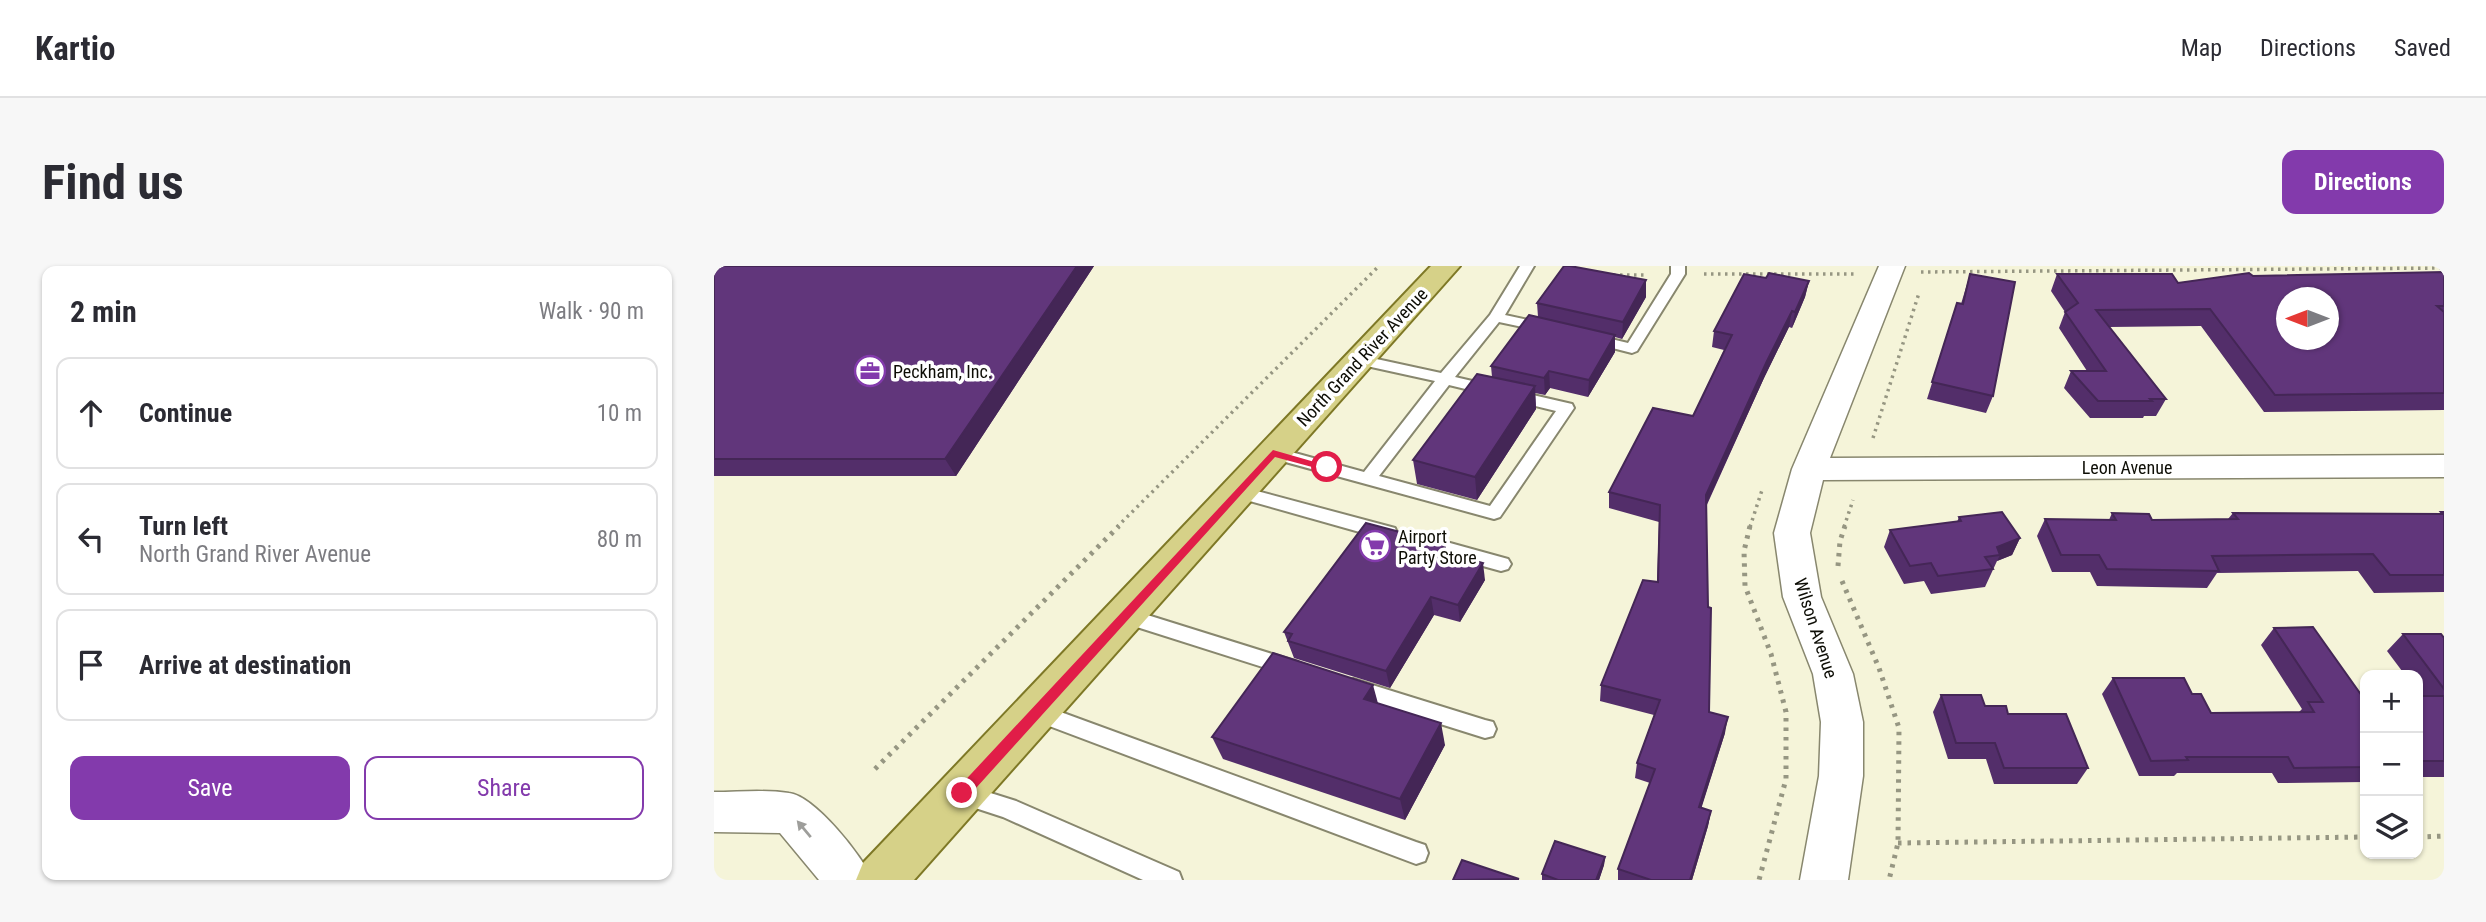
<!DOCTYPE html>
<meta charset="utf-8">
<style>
:root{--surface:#fff;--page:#f7f7f7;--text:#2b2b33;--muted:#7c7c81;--line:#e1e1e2;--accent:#833aac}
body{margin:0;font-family:"Roboto Condensed",sans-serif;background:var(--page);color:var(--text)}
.controls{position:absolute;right:21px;bottom:21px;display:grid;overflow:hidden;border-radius:14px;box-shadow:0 2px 5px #0004}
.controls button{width:63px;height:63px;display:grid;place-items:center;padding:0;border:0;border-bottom:2px solid var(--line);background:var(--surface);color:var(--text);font:35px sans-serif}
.compass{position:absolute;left:1562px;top:21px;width:63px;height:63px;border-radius:50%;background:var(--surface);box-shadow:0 2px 5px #0004;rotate:270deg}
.stop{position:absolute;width:21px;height:21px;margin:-16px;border:5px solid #e11d48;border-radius:50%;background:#fff}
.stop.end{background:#e11d48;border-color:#fff;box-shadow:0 2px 7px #0008}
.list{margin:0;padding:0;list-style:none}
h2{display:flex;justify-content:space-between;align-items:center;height:91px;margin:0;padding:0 28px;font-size:30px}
h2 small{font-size:23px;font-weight:400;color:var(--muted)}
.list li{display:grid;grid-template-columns:46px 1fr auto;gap:21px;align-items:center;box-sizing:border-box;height:112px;margin:0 14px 14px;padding:0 14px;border:2px solid var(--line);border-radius:14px}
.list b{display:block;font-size:26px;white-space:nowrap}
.list p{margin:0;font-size:23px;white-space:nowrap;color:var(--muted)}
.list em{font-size:23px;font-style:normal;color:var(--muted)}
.actions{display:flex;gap:14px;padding:21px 28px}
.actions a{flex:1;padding:16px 0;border:2px solid var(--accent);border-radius:14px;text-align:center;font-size:24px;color:var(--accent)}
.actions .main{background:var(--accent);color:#fff}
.icon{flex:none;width:38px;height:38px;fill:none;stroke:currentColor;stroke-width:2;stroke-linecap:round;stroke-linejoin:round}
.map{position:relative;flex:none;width:1730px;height:614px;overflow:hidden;border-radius:14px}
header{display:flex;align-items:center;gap:42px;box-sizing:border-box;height:98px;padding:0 35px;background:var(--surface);border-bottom:2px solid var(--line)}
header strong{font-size:33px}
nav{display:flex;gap:38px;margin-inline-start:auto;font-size:24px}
.intro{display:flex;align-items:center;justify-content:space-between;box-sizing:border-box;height:168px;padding:0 42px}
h1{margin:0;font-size:49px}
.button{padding:18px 32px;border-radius:14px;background:var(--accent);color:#fff;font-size:24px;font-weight:700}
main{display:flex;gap:42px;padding:0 42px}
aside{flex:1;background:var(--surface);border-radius:14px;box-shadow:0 2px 5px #0004}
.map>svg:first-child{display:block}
</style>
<header>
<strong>Kartio</strong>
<nav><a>Map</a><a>Directions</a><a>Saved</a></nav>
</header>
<div class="intro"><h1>Find us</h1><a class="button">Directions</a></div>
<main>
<aside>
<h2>2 min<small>Walk · 90 m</small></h2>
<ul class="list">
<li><svg class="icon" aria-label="ahead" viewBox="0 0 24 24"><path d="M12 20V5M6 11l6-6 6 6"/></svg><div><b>Continue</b></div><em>10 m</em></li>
<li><svg class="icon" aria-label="left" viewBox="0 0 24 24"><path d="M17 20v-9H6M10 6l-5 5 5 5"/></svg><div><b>Turn left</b><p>North Grand River Avenue</p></div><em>80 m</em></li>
<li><svg class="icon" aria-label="arrive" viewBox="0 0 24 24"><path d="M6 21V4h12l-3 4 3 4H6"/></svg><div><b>Arrive at destination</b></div></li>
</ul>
<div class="actions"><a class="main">Save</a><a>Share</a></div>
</aside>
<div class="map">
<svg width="1730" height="614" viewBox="0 0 1730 614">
<rect width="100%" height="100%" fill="#f5f4d9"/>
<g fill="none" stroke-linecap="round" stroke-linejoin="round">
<g stroke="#88876e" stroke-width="4">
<g id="lane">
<path d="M 806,0 L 820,0 L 791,49 L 838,59 L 840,62 L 833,66 L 785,56 L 741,111 L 858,138 L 860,142 L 786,251 L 780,253 L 553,191 L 550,187 L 559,181 L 650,206 L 721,115 L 639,97 L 636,94 L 639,91 L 644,89 L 727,107 L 776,49 ZM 735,119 L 842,145 L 776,240 L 665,210 Z"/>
<path d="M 957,0 L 971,0 L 971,8 L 923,85 L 918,87 L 871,75 L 869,72 L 876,68 L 914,77 L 957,8 Z"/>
<path d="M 524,220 L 681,262 L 683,267 L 681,272 L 674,274 L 518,230 L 515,226 L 518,222 Z"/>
<path d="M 707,269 L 794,293 L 797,298 L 794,303 L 787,305 L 700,281 L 698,276 L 700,271 Z"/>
<path d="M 411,342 L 584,396 L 588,402 L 584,408 L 577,410 L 404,355 L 401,350 L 404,345 Z"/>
<path d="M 639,413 L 771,454 L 779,456 L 782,463 L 779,470 L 771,472 L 631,428 L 628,422 L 631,416 Z"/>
<path d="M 322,437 L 702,576 L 711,579 L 714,587 L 711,595 L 702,598 L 314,452 L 311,446 L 314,440 Z"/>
<path d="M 248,518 L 302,535 L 465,606 L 468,614 L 429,614 L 289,551 L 240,535 L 236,528 L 240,521 Z"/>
</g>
</g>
<g stroke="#88876e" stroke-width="3">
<g id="street">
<path d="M 1165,0 L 1191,0 L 1116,192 L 1730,189 L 1730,211 L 1109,214 L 1096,267 L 1107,331 L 1139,408 L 1149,456 L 1149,510 L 1134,614 L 1086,614 L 1105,510 L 1107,456 L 1099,408 L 1069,331 L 1060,267 L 1078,203 Z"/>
<path d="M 0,526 C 25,526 51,523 75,527 C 101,530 149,591 159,614 L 105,614 L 66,567 L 0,566 Z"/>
</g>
</g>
<g stroke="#7e7826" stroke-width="4">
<path id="primary" d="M 717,0 L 746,0 L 200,614 L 142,614 L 149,597 Z"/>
</g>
<g stroke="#969682" stroke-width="3.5" stroke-dasharray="2.5 4.5" stroke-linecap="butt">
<path d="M 1207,6 L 1730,2"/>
<path d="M 990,8 L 1142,8"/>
<path d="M 899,9 L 932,9"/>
<path d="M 1159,172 L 1205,27"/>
<path d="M 403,261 L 665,0"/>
<path d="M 1036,261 L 1049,221"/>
<path d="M 1130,261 L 1139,234"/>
</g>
<g stroke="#969682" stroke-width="5" stroke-dasharray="3.5 6" stroke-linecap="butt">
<path d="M 1036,260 L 1030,285 L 1031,320 L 1057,388 L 1072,446 L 1072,513 L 1045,614"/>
<path d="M 1124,300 L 1126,275 L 1131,260"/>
<path d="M 1128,315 L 1165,402 L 1185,462 L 1184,577 L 1175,614"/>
<path d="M 161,503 L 405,260"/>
<path d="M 1704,571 L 1730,570"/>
<path d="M 1184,577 L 1651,571"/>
</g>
<use href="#lane" fill="#fff" fill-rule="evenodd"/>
<use href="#street" fill="#fff" fill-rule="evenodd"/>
<use href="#primary" fill="#d6d188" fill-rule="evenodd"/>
</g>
<g fill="#532e6a">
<path d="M 0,0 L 380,0 L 242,210 L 0,210 Z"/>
<path d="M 1730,6 L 1730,144 L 1550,146 L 1487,60 L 1395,61 L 1452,133 L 1442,150 L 1430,150 L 1429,152 L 1376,152 L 1350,122 L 1357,105 L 1373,105 L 1345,62 L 1351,46 L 1337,25 L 1343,8 L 1464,17 L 1539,10 Z"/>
<path d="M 1256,8 L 1279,130 L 1272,147 L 1213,133 L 1243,37 L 1247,38 Z"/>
<path d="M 1052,12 L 1095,15 L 1091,31 L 1078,62 L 1075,61 L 1050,112 L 992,241 L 995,446 L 1011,467 L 987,542 L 997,545 L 994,560 L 978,614 L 904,614 L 904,603 L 936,517 L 921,512 L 923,497 L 940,449 L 886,435 L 887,419 L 943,316 L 945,256 L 895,242 L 895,226 L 979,150 L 1010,84 L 998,81 L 1000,65 Z"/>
<path d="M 932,14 L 932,31 L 908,73 L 901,71 L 901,86 L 874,131 L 836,122 L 831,129 L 821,127 L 822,143 L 763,234 L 703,218 L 699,194 L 778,111 L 777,100 L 824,51 L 823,37 Z"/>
<path d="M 1727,246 L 1730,246 L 1730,326 L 1660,327 L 1644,305 L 1503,307 L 1493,322 L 1383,320 L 1376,306 L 1338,306 L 1323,270 L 1331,253 L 1395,254 L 1398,247 L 1438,254 L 1514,253 L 1519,247 L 1724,248 Z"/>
<path d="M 1245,251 L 1306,272 L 1298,289 L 1283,295 L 1271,321 L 1217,328 L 1210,315 L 1190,318 L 1170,281 L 1176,264 L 1243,256 Z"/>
<path d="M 731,278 L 733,287 L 771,314 L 746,356 L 720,349 L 676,422 L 580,392 L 570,366 Z"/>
<path d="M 1560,362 L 1648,430 L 1651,430 L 1651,516 L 1564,517 L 1558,507 L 1463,507 L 1460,510 L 1425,510 L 1388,428 L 1399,412 L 1478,428 L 1497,447 L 1585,446 L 1588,443 L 1547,379 Z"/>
<path d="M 1689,368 L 1730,372 L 1730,511 L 1704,511 L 1704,430 L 1706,430 L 1704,427 L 1704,409 L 1691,409 L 1673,385 Z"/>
<path d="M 1227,429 L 1271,440 L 1294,448 L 1374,502 L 1363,518 L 1280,518 L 1272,493 L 1234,493 L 1219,446 Z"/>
<path d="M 664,438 L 731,479 L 691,554 L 509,493 L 498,471 Z"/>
<path d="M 891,591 L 890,599 L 885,614 L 828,614 L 828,608 Z"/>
</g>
<g fill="#442656">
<path d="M 363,0 L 380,0 L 242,210 L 231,193 Z"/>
<path d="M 932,14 L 932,31 L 908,73 L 909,56 Z"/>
<path d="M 1095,15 L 1091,31 L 1078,62 L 1081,46 Z"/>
<path d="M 1078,45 L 1075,61 L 1050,112 L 989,246 L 992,229 L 1053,95 Z"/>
<path d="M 901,69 L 901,86 L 874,131 L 875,114 Z"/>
<path d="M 835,105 L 836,122 L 831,129 L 830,112 Z"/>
<path d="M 821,120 L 822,143 L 763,234 L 761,211 Z"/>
<path d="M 1306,272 L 1298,289 L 1283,295 L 1286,289 L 1283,281 Z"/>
<path d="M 731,278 L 734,296 L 727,285 Z"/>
<path d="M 769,297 L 771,314 L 746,356 L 744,339 Z"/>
<path d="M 717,331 L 720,349 L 676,422 L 672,405 Z"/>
<path d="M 659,419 L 665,441 L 650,433 Z"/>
<path d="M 1014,451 L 1011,467 L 983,556 L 985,541 Z"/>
<path d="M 727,457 L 731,479 L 691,554 L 686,533 Z"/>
<path d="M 997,545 L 994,560 L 978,614 L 976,614 Z"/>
<path d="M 891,591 L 890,599 L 885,614 L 882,614 Z"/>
</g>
<g fill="#61367b" stroke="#442656" stroke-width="2" fill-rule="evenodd">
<path d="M 0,0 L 363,0 L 231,193 L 0,193 Z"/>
<path d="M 850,0 L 856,0 L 932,14 L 909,56 L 823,37 Z"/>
<path d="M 1730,6 L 1730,40 L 1723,40 L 1730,46 L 1730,127 L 1561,129 L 1496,43 L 1382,44 L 1452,133 L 1436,133 L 1438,135 L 1384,135 L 1357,105 L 1392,105 L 1351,46 L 1364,37 L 1343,8 L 1458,8 L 1464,17 L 1535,7 L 1539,10 ZM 1572,32 L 1614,32 L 1614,74 L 1572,74 Z"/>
<path d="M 1055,7 L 1095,15 L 1081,46 L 1078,45 L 1053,95 L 992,229 L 994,341 L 997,342 L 995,446 L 1014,451 L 985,541 L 997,545 L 976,614 L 937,614 L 904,603 L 941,503 L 923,497 L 946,434 L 887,419 L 929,314 L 944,316 L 946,239 L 895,226 L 939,142 L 979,150 L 1018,69 L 1000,65 L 1030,8 L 1052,12 Z"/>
<path d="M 1256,8 L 1301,16 L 1279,130 L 1218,116 L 1243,37 L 1249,38 Z"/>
<path d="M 815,49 L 901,69 L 875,114 L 835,105 L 830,112 L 777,100 Z"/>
<path d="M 763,108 L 821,120 L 761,211 L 699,194 Z"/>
<path d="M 1288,246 L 1306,272 L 1283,281 L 1286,289 L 1271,291 L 1279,303 L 1224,310 L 1217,297 L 1196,300 L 1176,264 L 1247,255 L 1245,251 Z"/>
<path d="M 1727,246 L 1730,246 L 1730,309 L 1676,309 L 1659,288 L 1498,290 L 1505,305 L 1393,303 L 1385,289 L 1347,289 L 1331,253 L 1402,254 L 1398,247 L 1435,248 L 1438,254 L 1524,253 L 1519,247 L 1729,248 Z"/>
<path d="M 652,257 L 731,278 L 727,285 L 769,297 L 744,339 L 717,331 L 672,405 L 574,375 L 578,368 L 570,366 Z"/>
<path d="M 1599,361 L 1648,430 L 1651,430 L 1651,501 L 1580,502 L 1574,491 L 1472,491 L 1474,494 L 1437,495 L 1399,412 L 1470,412 L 1478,428 L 1487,428 L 1497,447 L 1600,446 L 1594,436 L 1609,436 L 1560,362 Z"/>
<path d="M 1689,368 L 1727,368 L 1730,372 L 1730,423 Z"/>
<path d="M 559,387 L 659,419 L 650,433 L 727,457 L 686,533 L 498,471 Z"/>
<path d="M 1227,429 L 1267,429 L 1271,440 L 1292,440 L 1294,448 L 1352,448 L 1374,502 L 1290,502 L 1281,477 L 1242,477 Z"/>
<rect x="1704" y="430" width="26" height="65"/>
<path d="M 841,575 L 891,591 L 882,614 L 844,614 L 828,608 Z"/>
<path d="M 748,594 L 805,613 L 739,614 Z"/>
</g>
<defs><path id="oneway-solid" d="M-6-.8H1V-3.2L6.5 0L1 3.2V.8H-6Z" transform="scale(1.75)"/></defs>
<use fill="#9e9e9b" href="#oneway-solid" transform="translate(90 563) rotate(-130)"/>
<path fill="#e11d48" d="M 559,184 L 618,201 L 613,205 L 561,191 L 253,532 L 243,532 L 243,523 Z"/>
<defs>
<g id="office-ring" transform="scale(1.575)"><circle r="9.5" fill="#fff" stroke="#833aac" stroke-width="1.5"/><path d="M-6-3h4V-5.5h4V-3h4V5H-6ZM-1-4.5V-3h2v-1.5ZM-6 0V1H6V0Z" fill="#833aac"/></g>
<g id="supermarket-ring" transform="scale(1.575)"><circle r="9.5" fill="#fff" stroke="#833aac" stroke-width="1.5"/><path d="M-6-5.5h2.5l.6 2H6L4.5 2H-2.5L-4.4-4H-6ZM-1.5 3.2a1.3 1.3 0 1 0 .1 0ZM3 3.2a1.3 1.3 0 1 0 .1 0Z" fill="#833aac"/></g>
</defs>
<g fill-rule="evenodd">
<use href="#office-ring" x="156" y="105"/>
<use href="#supermarket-ring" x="661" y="280"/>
</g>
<g text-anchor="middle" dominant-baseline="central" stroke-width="7" stroke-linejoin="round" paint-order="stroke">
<g font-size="18" fill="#0d0d05" stroke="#fff">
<text transform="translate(648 91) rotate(-47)">North Grand River Avenue</text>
<text x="1413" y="201">Leon Avenue</text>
<text transform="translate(1102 362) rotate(72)">Wilson Avenue</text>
</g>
<g font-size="18" fill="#0d0d05" stroke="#fff" text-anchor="start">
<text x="179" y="105">Peckham, Inc.</text>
<text x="684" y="270">Airport<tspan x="684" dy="21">Party Store</tspan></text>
</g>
</g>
</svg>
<div class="controls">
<button>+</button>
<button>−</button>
<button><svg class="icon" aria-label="layers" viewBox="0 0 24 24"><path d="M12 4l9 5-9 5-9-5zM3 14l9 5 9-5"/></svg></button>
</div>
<svg class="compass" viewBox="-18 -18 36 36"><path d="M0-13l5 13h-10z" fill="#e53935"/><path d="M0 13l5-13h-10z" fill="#7c7c81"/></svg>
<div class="stop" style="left:613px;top:201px"></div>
<div class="stop end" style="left:248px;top:527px"></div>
</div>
</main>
